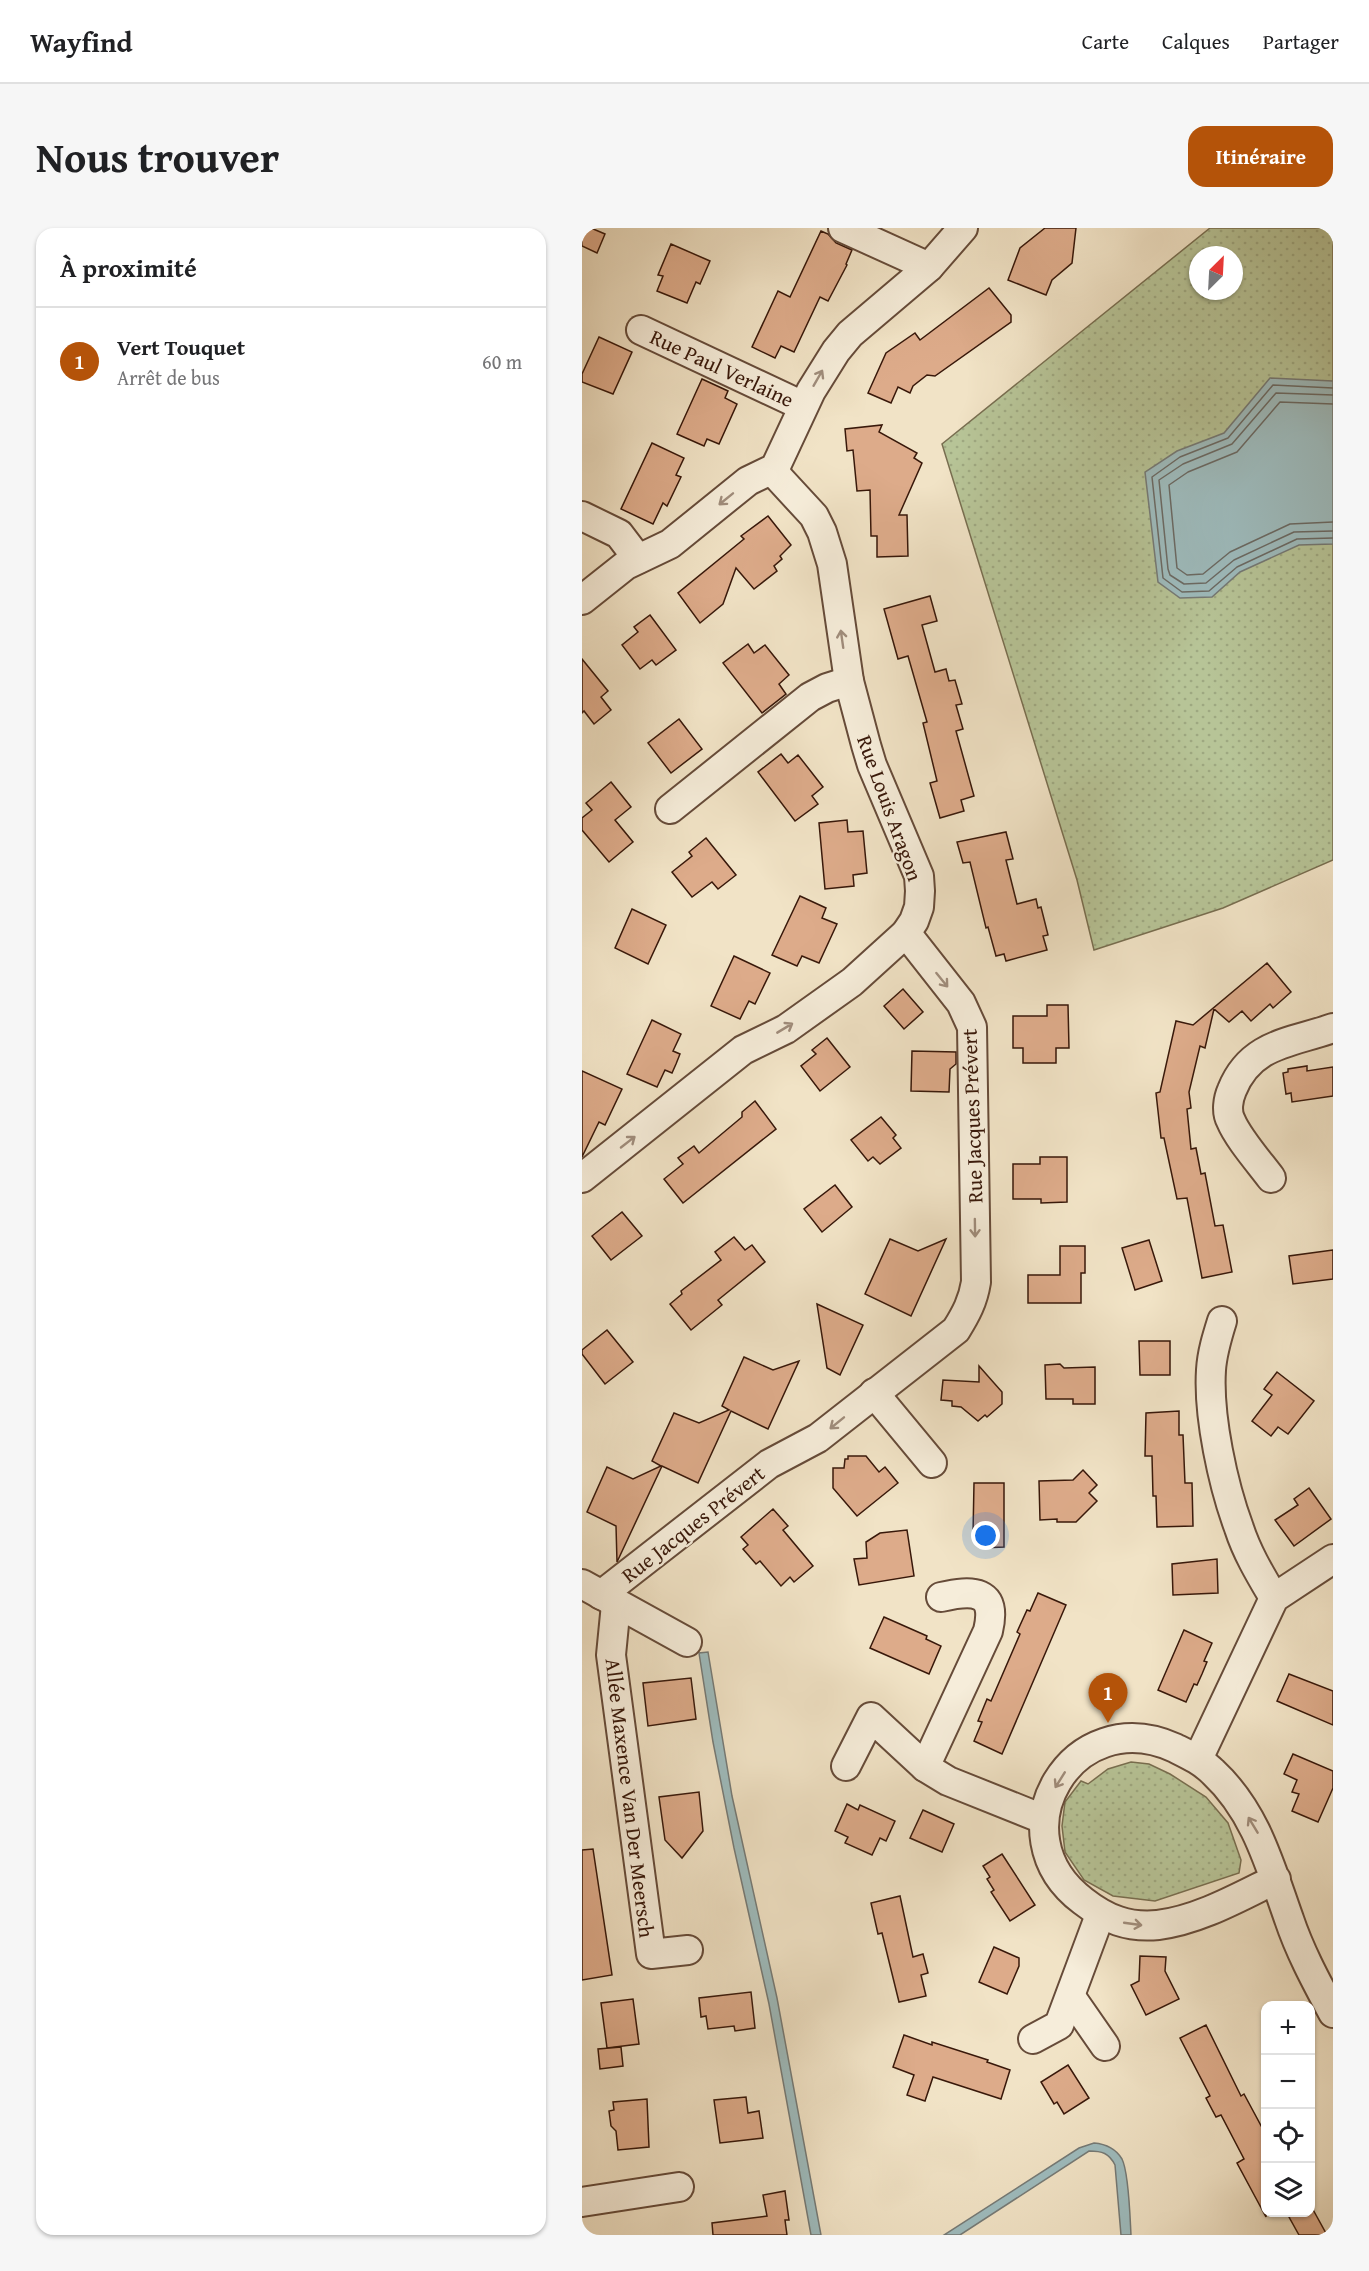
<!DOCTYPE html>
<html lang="fr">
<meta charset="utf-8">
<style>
:root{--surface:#fff;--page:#f6f6f6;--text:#202124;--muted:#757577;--line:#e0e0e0;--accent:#b45309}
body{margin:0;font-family:"Gentium Book Plus",serif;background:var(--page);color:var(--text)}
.controls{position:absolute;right:18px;bottom:18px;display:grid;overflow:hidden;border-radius:12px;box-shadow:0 2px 4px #0004}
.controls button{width:54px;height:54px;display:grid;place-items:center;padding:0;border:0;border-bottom:2px solid var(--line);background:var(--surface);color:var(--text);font:30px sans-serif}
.compass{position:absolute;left:607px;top:18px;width:54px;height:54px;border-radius:50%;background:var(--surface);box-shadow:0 2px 4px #0004;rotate:24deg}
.you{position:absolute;left:404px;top:1308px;width:21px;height:21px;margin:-15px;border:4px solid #fff;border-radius:50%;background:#1a73e8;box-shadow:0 0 0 9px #1a73e833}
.badge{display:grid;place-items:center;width:39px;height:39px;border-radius:50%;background:var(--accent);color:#fff;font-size:20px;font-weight:700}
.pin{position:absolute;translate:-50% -50px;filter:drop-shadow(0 2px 3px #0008)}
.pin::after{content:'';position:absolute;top:32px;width:21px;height:18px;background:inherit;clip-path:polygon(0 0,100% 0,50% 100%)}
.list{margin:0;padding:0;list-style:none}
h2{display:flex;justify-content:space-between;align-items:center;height:78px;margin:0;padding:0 24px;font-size:26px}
h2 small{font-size:20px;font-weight:400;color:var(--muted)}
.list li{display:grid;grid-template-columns:39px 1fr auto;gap:18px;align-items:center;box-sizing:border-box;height:108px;padding:0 24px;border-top:2px solid var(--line)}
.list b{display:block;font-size:22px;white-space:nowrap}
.list p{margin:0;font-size:20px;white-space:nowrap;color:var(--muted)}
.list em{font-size:20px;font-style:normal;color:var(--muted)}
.icon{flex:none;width:33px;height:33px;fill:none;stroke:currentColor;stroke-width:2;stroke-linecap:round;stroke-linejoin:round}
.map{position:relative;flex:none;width:751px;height:2007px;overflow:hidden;border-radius:18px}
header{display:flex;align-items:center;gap:36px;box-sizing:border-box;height:84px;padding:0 30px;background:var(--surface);border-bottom:2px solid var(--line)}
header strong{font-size:28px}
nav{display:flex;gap:33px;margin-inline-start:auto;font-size:21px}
.intro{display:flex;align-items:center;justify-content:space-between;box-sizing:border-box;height:144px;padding:0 36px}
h1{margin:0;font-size:42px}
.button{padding:15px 27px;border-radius:18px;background:var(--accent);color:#fff;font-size:21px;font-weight:700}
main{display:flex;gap:36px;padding:0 36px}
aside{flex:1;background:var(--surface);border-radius:18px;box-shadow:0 2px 4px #0004}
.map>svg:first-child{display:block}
</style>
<header>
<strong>Wayfind</strong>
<nav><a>Carte</a><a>Calques</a><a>Partager</a></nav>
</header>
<div class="intro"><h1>Nous trouver</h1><a class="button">Itinéraire</a></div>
<main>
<aside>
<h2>À proximité<small></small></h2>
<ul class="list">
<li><span class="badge">1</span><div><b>Vert Touquet</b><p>Arrêt de bus</p></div><em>60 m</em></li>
</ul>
</aside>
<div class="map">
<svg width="751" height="2007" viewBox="0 0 751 2007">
<defs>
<pattern id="grass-dots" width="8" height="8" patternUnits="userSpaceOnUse" patternTransform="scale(1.5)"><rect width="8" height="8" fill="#b7c497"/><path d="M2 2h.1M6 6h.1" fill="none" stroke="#9ea881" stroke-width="1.8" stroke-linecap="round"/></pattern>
</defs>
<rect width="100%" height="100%" fill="#f1e3c6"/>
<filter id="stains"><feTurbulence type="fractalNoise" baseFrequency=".00333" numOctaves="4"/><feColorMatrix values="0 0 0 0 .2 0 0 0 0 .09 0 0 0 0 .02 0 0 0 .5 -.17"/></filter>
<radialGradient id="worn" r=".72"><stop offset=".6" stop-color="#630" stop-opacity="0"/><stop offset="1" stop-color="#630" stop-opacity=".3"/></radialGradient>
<g fill="url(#grass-dots)" stroke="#786e50" stroke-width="1.5" fill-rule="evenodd">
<path d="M 628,0 L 751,0 L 751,632 L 641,680 L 512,722 L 495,652 L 360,216 ZM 616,27 L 652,27 L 652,63 L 616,63 Z"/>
<path d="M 549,1534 L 567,1536 L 588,1546 L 624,1569 L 646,1595 L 659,1632 L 657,1645 L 573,1673 L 531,1668 L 502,1652 L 483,1624 L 480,1598 L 483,1574 L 499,1553 L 506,1556 L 526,1541 Z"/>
</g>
<g fill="#9ebcbe" stroke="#757a76" stroke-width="1.5">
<path d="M 688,150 L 751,153 L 751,316 L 717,317 L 658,344 L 630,369 L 598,370 L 576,354 L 563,244 L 595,223 L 642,205 Z"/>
<path d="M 126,1424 L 150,1568 L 195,1770 L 239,2007 L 229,2007 L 187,1776 L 152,1620 L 131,1514 L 117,1425 Z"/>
<path d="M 512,1915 C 524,1916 534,1921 540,1931 C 547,1945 548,1990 549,2007 L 539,2007 L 533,1937 C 527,1925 520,1923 507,1923 L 378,2007 L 362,2007 L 497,1920 Z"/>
</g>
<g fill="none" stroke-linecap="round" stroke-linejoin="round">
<g stroke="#6b6a64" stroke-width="1.5">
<path d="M 751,160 L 691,157 L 646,210 L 598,229 L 570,249 L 581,350 L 600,364 L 627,363 L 655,339 L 715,311 L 751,310"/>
<path d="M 751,167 L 694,165 L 650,216 L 601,236 L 577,252 L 586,341 L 588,347 L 602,356 L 624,355 L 652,332 L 712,304 L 751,303"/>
<path d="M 751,176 L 698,174 L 655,224 L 606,244 L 587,257 L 595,340 L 605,347 L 621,346 L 648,324 L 708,296 L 751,294"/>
</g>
</g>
<g fill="#ddab8a" stroke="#38180a" stroke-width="1.5">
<path d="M 0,0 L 9,0 L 23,6 L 15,25 L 0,18 Z"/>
<path d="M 463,0 L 494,0 L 490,35 L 470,52 L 464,67 L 426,52 L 438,20 Z"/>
<path d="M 239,3 L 246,6 L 254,15 L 270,22 L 264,36 L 265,37 L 246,73 L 238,69 L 212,124 L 199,118 L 193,130 L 170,119 L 196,63 L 208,69 Z"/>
<path d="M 89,16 L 128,33 L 118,56 L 114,54 L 105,75 L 75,63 L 81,48 L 76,47 Z"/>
<path d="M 407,60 L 429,87 L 429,94 L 353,148 L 345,147 L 331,158 L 328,165 L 316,159 L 309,175 L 286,165 L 304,125 L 333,105 L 338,112 Z"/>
<path d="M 17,109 L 50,124 L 31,166 L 0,154 L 0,146 Z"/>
<path d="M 120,151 L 146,163 L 143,170 L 155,176 L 137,216 L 125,211 L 122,218 L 95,206 Z"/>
<path d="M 300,197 L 297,204 L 335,225 L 332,230 L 340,235 L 317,287 L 325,287 L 326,328 L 295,329 L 295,308 L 289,308 L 288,262 L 275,263 L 271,222 L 265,223 L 263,201 Z"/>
<path d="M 70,215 L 102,230 L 94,247 L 99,249 L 85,278 L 81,275 L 71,296 L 39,281 Z"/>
<path d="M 186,288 L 209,317 L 198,328 L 200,331 L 192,338 L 195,343 L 172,361 L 154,340 L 141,376 L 118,395 L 96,365 L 162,311 L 159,308 Z"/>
<path d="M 348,368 L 355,393 L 340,397 L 353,444 L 364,441 L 367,453 L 373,452 L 380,476 L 374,477 L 381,501 L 374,503 L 392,568 L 379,572 L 382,583 L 358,590 L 348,555 L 355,553 L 341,495 L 345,494 L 326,428 L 316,431 L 302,381 Z"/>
<path d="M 68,387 L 94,422 L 74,437 L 70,432 L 58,441 L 40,417 L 56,404 L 52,399 Z"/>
<path d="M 166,416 L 172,425 L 183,417 L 207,447 L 197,456 L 204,466 L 180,485 L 141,435 Z"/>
<path d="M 0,431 L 26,463 L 19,469 L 29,482 L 12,496 L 2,483 L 0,485 Z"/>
<path d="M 97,491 L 120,521 L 89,545 L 66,515 Z"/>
<path d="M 199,526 L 206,535 L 216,527 L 241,559 L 230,568 L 236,576 L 213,593 L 176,544 Z"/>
<path d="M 29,554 L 49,579 L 33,592 L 51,614 L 27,634 L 0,602 L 0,590 L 10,582 L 4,575 Z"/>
<path d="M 265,592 L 266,604 L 281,603 L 285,645 L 271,647 L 272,658 L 243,661 L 237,595 Z"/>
<path d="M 424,604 L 431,631 L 424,632 L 435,676 L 454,671 L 456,680 L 459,679 L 466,707 L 461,708 L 465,722 L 424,733 L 422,726 L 414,728 L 406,699 L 404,700 L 388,634 L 381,635 L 375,614 Z"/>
<path d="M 124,610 L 154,647 L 136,661 L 130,654 L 110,669 L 90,644 L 110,628 L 107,624 Z"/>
<path d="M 218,668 L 244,680 L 240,690 L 255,696 L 237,735 L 220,728 L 215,738 L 190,727 Z"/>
<path d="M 50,681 L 84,697 L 66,736 L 33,720 Z"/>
<path d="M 152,728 L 188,745 L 173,776 L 167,773 L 158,791 L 129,778 Z"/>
<path d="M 685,735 L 709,764 L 691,780 L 688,776 L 669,793 L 660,783 L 647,794 L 632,781 L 623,820 L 618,818 L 607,864 L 609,880 L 605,881 L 609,921 L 614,920 L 619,946 L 623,945 L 633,998 L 641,997 L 650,1044 L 620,1050 L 605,970 L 595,971 L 582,910 L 579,910 L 574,865 L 578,864 L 594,793 L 611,797 Z"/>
<path d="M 321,761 L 341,784 L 322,801 L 302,778 Z"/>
<path d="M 465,777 L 486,777 L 487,820 L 474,820 L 474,835 L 441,835 L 441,820 L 431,820 L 431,788 L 465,788 Z"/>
<path d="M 70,792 L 99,806 L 91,823 L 98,826 L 94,836 L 90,845 L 83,842 L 75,859 L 45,846 Z"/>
<path d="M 245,810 L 268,839 L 238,863 L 219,838 L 234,826 L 230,822 Z"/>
<path d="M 330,823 L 374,824 L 374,836 L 368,841 L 367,864 L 329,863 Z"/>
<path d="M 725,838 L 725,843 L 751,839 L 751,868 L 710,874 L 709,865 L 704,866 L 701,845 L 706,844 L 706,841 Z"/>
<path d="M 0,843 L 40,861 L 23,897 L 17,894 L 0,929 Z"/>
<path d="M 173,873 L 194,901 L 101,975 L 82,951 L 101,936 L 96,930 L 112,918 L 117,925 L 160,889 L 160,884 Z"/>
<path d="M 299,889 L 314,907 L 311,910 L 319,920 L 298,936 L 291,929 L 286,933 L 269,912 Z"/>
<path d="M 458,929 L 485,929 L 485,974 L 459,975 L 459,971 L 431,971 L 431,936 L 458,936 Z"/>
<path d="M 253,957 L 270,979 L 240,1004 L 222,981 Z"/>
<path d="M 40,984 L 60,1008 L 29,1032 L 10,1008 Z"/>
<path d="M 152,1009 L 163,1022 L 170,1017 L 183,1034 L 136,1072 L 140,1077 L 109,1102 L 88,1076 L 100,1066 L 99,1063 L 139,1032 L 133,1024 Z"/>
<path d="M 308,1011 L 336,1023 L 364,1011 L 329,1088 L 283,1066 Z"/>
<path d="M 567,1012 L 580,1053 L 553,1062 L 540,1020 Z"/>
<path d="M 478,1018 L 503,1018 L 503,1045 L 499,1045 L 499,1075 L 446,1075 L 446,1047 L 478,1047 Z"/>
<path d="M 751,1022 L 751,1051 L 711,1056 L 707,1028 Z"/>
<path d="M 235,1076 L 281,1097 L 258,1147 L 245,1140 Z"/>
<path d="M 25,1102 L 51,1134 L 23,1156 L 0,1126 L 0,1122 Z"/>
<path d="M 557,1113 L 588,1113 L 588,1147 L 558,1147 Z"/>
<path d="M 162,1129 L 191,1142 L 217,1133 L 186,1201 L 149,1183 L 116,1255 L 80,1238 L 35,1334 L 34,1298 L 5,1284 L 25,1239 L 51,1251 L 79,1238 L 70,1233 L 92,1185 L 117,1195 L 147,1182 L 140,1178 Z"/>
<path d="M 478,1136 L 482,1140 L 513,1139 L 513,1176 L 491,1176 L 491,1171 L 464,1171 L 463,1137 Z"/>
<path d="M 397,1138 L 420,1164 L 420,1176 L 405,1189 L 403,1187 L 396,1193 L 379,1179 L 370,1178 L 370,1173 L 359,1172 L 361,1152 L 397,1154 Z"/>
<path d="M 695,1144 L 732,1173 L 706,1206 L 696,1199 L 689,1208 L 670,1193 L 690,1167 L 682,1161 Z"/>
<path d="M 597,1183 L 597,1207 L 601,1207 L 603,1255 L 610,1255 L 611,1298 L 575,1299 L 574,1268 L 571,1268 L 570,1228 L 563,1228 L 564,1185 Z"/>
<path d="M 266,1228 L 284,1228 L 297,1244 L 303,1239 L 316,1255 L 275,1288 L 251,1260 L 251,1240 L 262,1240 L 263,1231 L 266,1231 Z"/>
<path d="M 501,1242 L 515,1257 L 507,1265 L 515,1273 L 494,1294 L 475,1294 L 475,1291 L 458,1292 L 457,1253 L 491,1252 Z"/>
<path d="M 392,1255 L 422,1255 L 422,1319 L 400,1320 L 400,1305 L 391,1306 Z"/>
<path d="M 727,1260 L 749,1291 L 712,1318 L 693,1292 L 716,1277 L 712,1271 Z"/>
<path d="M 191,1281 L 206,1298 L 201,1302 L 231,1338 L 212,1354 L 208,1349 L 199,1358 L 178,1333 L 174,1336 L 161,1321 L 166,1317 L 159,1309 Z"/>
<path d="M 325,1302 L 332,1348 L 277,1357 L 272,1331 L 285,1330 L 284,1314 L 298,1305 Z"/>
<path d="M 635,1331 L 636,1365 L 591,1367 L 590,1336 Z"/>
<path d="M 456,1365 L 484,1377 L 420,1526 L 392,1513 L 400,1494 L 396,1493 L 405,1471 L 409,1473 L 438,1406 L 435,1404 L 445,1382 L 448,1383 Z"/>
<path d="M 302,1389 L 345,1408 L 344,1411 L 359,1418 L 347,1446 L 288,1420 Z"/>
<path d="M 602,1402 L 630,1415 L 622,1433 L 625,1434 L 620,1446 L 615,1457 L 612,1456 L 604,1474 L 576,1462 Z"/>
<path d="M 707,1446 L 751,1463 L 751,1497 L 695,1473 Z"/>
<path d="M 109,1450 L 114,1491 L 66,1498 L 61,1455 Z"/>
<path d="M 711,1526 L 751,1543 L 751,1560 L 736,1594 L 710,1583 L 717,1566 L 710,1564 L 715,1552 L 702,1546 Z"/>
<path d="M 117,1564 L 121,1603 L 100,1630 L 83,1612 L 77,1569 Z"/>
<path d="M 265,1576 L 276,1582 L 278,1577 L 313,1593 L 304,1613 L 298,1610 L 290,1627 L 263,1615 L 266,1609 L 253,1603 Z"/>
<path d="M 341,1582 L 372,1596 L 360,1624 L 328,1610 Z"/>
<path d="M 11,1621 L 30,1747 L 0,1752 L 0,1622 Z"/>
<path d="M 420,1626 L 453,1677 L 428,1693 L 409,1664 L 412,1662 L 405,1651 L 408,1649 L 401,1638 Z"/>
<path d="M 318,1668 L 331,1729 L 341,1726 L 346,1745 L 339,1747 L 344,1768 L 317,1774 L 300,1705 L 296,1706 L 289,1675 Z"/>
<path d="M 412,1719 L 437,1730 L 437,1738 L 425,1766 L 397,1754 Z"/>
<path d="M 558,1728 L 584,1729 L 583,1743 L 597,1771 L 564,1787 L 549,1757 L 557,1753 Z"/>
<path d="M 169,1764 L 173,1800 L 153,1803 L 152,1798 L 126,1801 L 124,1788 L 119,1789 L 117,1770 Z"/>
<path d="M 51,1771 L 57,1816 L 25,1820 L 19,1775 Z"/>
<path d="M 624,1797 L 659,1868 L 662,1866 L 684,1907 L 684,1989 L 655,1935 L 662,1931 L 639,1887 L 634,1889 L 624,1870 L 628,1868 L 598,1810 Z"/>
<path d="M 322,1807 L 350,1817 L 350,1814 L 406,1832 L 405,1834 L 428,1842 L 419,1871 L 351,1849 L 343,1873 L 325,1867 L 332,1847 L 311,1839 Z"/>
<path d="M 39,1819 L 41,1838 L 18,1841 L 16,1821 Z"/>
<path d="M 486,1837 L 507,1870 L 482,1886 L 475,1874 L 472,1876 L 459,1854 Z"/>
<path d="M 164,1869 L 166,1885 L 177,1883 L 181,1910 L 138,1915 L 132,1872 Z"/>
<path d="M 65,1871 L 67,1919 L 36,1922 L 34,1903 L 29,1898 L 27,1883 L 32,1882 L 31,1874 Z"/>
<path d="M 203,1963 L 207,1992 L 203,1992 L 205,2007 L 131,2007 L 130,1995 L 185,1988 L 181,1967 Z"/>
<path d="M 729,1978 L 745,2007 L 717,2007 L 707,1989 L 716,1984 L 729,1984 Z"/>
</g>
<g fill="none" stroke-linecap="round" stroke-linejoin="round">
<g stroke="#664b39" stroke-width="32">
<g id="minor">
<path d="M 261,0 L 347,39"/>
<path d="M 59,102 L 221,178"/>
<path d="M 0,288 L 37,306 L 56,331"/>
<path d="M 0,372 L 44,337 L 88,316 L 166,253 L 193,240 L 229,163 L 254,123 L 268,106 L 347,39 L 381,0"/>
<path d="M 88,581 L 228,469 L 245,460 L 267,453"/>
<path d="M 0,950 L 161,822 L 204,801 L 270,754 L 324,705 L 332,693 L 337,679 L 338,663 L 337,648 L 290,537 L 284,517 L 267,453 L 250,336 L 240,304 L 232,288 L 196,249 L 193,240"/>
<path d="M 689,950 C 677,934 656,910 649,893 C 644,884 646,871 650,862 C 669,815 709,815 751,800"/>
<path d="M 640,1093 C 635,1109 630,1125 629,1142 C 626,1188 641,1257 657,1300 C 665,1325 679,1348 692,1370"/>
<path d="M 292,1165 L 350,1235"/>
<path d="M 0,1356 L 105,1414"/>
<path d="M 19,1367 L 187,1236 L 236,1210 L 374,1102 C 384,1086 391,1073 394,1054 L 390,799 L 379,775 L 324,705"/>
<path d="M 34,1376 L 29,1427 L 69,1726 L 106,1722"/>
<path d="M 616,1531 L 692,1370 L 751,1331"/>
<path d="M 264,1538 L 289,1489 L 343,1539 L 366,1553 L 461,1591"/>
<path d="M 343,1539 L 406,1403 C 416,1361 390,1362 359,1369"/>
<path d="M 694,1651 C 657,1669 617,1692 576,1697 C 546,1700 524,1691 501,1673 C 412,1606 490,1473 593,1520 C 607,1527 620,1533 631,1544 C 674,1584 688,1638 707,1691 C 718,1724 735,1755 751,1785"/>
<path d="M 489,1769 L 523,1818"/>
<path d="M 451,1811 L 477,1797 L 518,1687"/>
<path d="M 0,1974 L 97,1959"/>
</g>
</g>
<use href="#minor" stroke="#f6edda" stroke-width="28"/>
</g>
<defs><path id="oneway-shaft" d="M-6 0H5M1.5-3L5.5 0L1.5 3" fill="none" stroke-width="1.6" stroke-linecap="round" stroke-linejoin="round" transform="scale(1.5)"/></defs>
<g stroke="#a08d7c">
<use href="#oneway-shaft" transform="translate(236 150) rotate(-60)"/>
<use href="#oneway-shaft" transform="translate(144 271) rotate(141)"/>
<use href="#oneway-shaft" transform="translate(260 411) rotate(-98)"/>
<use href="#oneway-shaft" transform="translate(360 752) rotate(51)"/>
<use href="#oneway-shaft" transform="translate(203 800) rotate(-31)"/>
<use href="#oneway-shaft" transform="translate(46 914) rotate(-38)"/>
<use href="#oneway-shaft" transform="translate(393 1000) rotate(89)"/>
<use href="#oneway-shaft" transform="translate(255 1195) rotate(141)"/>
<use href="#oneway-shaft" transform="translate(478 1552) rotate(122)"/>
<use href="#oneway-shaft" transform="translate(671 1597) rotate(-121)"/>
<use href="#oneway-shaft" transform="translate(551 1696) rotate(8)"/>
</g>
<g text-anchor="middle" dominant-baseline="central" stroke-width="4.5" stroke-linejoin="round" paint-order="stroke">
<g font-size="21" fill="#38180a" stroke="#f6edda">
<text transform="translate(140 140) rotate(25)">Rue Paul Verlaine</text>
<text transform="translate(308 580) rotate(70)">Rue Louis Aragon</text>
<text transform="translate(390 888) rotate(-92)">Rue Jacques Prévert</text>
<text transform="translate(111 1296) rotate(-38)">Rue Jacques Prévert</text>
<text transform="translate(48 1570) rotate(83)">Allée Maxence Van Der Meersch</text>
</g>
</g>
<rect width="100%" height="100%" filter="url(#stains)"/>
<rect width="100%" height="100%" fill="url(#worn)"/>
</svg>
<div class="controls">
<button>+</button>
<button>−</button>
<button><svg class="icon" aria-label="locate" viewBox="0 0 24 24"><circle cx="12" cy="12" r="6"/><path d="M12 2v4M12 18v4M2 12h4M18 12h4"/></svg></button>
<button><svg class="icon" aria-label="layers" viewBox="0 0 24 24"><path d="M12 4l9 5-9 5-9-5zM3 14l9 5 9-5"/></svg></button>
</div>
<svg class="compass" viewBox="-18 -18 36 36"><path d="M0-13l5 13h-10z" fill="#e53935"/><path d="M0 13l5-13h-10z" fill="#757577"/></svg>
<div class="you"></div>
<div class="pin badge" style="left:526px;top:1495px">1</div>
</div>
</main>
